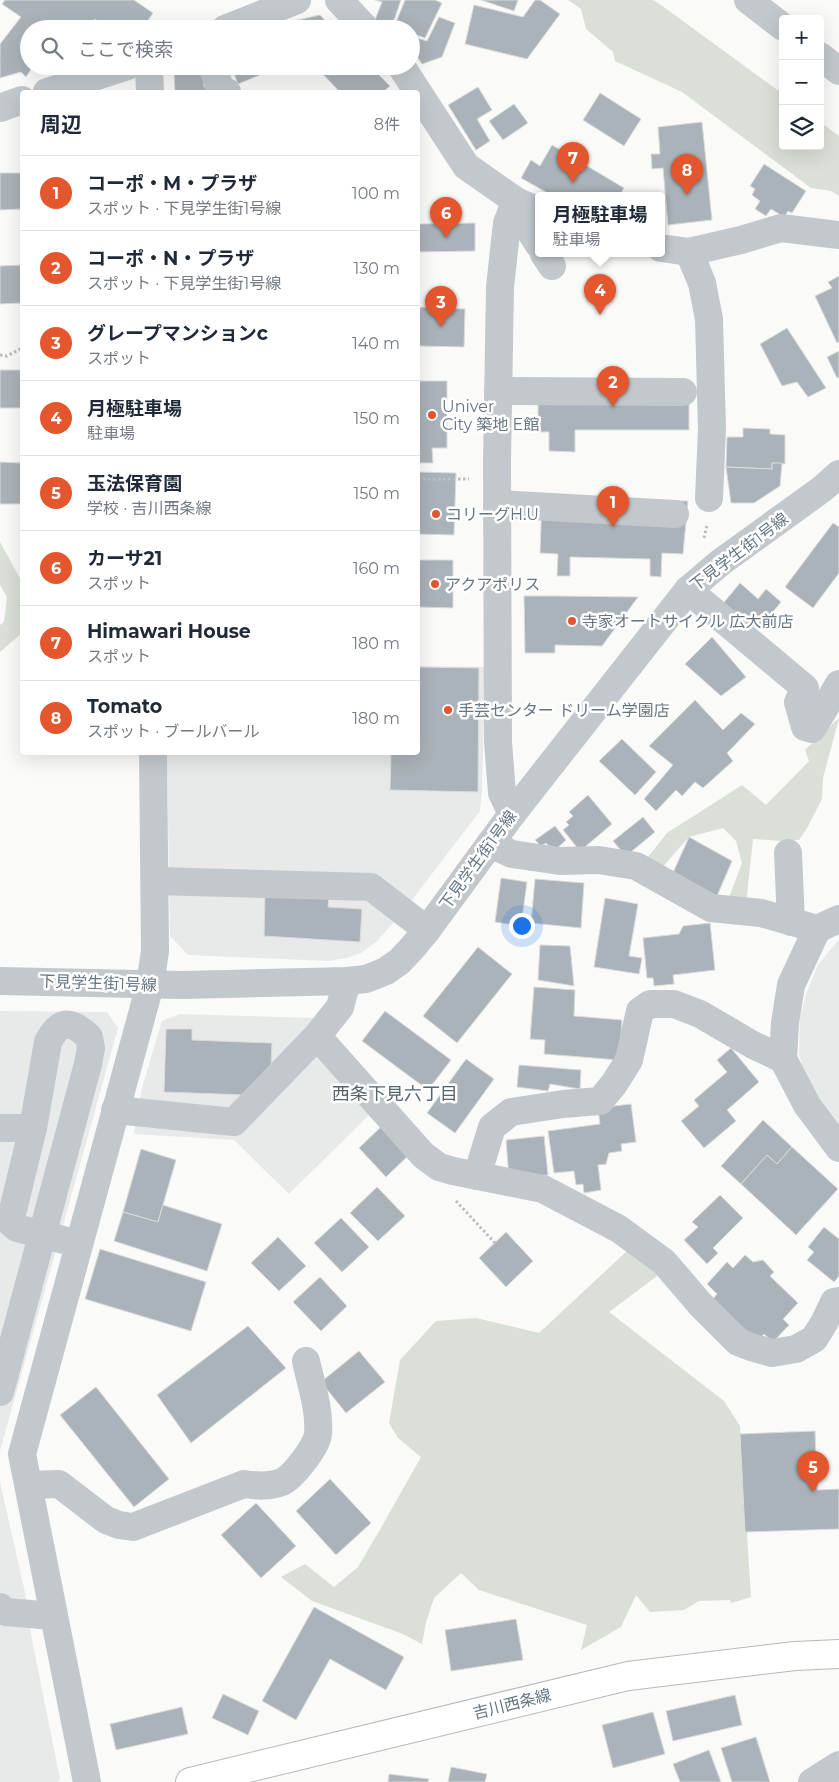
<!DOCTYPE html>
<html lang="ja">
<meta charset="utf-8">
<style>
:root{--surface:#fff;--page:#f2f2f3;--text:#1f2937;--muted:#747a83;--line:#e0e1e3;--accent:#e4572e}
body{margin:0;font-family:Montserrat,"Noto Sans JP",sans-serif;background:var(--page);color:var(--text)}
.controls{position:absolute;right:15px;top:15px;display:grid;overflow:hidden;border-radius:5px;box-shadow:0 5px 20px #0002}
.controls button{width:45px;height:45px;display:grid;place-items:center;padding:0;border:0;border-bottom:1px solid var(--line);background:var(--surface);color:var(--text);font:25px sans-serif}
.you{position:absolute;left:521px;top:925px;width:18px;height:18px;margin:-12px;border:4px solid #fff;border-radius:50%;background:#1a73e8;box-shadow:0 0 0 8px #1a73e833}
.badge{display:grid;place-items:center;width:32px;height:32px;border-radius:50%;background:var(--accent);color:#fff;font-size:16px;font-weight:700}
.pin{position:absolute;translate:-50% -41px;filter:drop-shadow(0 1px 2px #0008)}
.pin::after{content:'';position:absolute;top:26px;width:18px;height:15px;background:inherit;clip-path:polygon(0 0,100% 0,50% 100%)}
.popup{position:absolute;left:535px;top:192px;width:130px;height:65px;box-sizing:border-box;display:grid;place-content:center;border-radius:5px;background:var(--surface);filter:drop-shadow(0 1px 4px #0005);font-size:16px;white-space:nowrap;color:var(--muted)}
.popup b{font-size:19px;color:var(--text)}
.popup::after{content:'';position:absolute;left:50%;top:100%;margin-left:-10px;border:10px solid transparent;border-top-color:var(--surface)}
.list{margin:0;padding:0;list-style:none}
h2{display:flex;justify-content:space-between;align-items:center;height:65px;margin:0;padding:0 20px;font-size:21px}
h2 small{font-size:16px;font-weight:400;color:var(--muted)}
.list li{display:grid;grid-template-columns:32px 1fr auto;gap:15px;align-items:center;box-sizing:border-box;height:75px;padding:0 20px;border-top:1px solid var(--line)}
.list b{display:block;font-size:19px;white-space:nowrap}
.list p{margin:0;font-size:16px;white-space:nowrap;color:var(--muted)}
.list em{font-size:16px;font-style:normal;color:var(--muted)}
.icon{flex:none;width:28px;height:28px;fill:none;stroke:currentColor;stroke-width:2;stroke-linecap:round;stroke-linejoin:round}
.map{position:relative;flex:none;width:839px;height:1782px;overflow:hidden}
.search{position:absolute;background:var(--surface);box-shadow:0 5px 20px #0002;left:20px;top:20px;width:400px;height:55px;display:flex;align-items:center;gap:12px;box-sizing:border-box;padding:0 18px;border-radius:28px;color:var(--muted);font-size:19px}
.panel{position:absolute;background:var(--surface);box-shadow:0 5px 20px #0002;left:20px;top:90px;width:400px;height:665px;border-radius:5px}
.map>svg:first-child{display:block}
</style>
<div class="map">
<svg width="839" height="1782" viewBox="0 0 839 1782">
<rect width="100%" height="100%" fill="#fafaf8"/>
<g fill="#e8e9e9">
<path d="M 418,666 L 485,667 L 482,792 L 480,811 L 402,913 L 376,942 L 361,953 L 347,958 L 327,961 L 188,955 L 170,936 L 167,753 L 418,752 Z"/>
<path d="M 839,939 L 839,1124 L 808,1083 L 799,1055 L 800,1019 L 806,994 L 818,965 Z"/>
<path d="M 0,1011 L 107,1012 L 118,1028 L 0,1451 Z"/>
<path d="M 180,1014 L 319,1018 L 373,1111 L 289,1194 L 234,1140 L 134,1134 L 142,1088 L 162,1021 Z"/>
<path d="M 0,1482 L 26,1597 L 32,1640 L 60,1779 L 58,1782 L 0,1782 Z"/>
</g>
<g fill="#dadfd7">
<path d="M 568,0 L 653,0 L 661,5 L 783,94 L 783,146 L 820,146 L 820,122 L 839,136 L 839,196 L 831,191 L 811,188 L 682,92 L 615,61 L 613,52 L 586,29 L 581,9 Z"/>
<path d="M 0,542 L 22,582 L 22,633 L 0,652 L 0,625 L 4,622 L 7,597 L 0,585 Z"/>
<path d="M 839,718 L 823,778 L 822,799 L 807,828 L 799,840 L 782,841 L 753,839 L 746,904 L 727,903 L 742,863 L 736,841 L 723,828 L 689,837 L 659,871 L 644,862 L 667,833 L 742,785 L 766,805 L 809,761 L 805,750 Z"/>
<path d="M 627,1251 L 661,1273 L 609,1312 L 724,1401 L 740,1426 L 751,1597 L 731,1603 L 730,1600 L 699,1601 L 684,1610 L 650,1612 L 636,1595 L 621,1627 L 581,1650 L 587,1625 L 479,1590 L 461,1573 L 434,1598 L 426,1622 L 422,1644 L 403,1634 L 312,1601 L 281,1577 L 305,1564 L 334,1587 L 358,1567 L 382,1526 L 421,1457 L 398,1438 L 389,1423 L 400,1360 L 436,1321 L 476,1318 L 539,1333 Z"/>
</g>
<g fill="#aab3b9" stroke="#dcdcda">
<path d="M 5,0 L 134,0 L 153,13 L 142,29 L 108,29 L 95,19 L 89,29 L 29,29 L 29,66 L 33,66 L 26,77 L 21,72 L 0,78 L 0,44 L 21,17 L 2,4 Z"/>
<path d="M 375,0 L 401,0 L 392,26 L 375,20 L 382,2 Z"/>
<path d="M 405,0 L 435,0 L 442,3 L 425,38 L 411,33 L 411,29 L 400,29 L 394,27 Z"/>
<path d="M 481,0 L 518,0 L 514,11 Z"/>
<path d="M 535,0 L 540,0 L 560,14 L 527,59 L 465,44 L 474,5 L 523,17 Z"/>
<path d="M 320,15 L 333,29 L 314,29 L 289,22 Z"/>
<path d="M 439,17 L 455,23 L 442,57 L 422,64 L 411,48 L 411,39 L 413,37 L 427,41 Z"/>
<path d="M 289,22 L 314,29 L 271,29 Z"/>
<path d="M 231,66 L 282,66 L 238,84 Z"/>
<path d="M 315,66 L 370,66 L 390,86 L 383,92 L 340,92 Z"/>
<path d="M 203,71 L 204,87 L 210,87 L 210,92 L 175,92 L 174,72 Z"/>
<path d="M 478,87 L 492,110 L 477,119 L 490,141 L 476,150 L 448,105 Z"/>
<path d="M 600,93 L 641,119 L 624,146 L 583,120 Z"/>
<path d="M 514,104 L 528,123 L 503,140 L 489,121 Z"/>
<path d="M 702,122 L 712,220 L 668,225 L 663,168 L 652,169 L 651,154 L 660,154 L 658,127 Z"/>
<path d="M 552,145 L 624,188 L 619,196 L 553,196 L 521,178 L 531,160 L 540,166 Z"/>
<path d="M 764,164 L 806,191 L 792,213 L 788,211 L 784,217 L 771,209 L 766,216 L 755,209 L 760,201 L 752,195 L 755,189 L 750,186 Z"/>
<path d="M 0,173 L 22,173 L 22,209 L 0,210 Z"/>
<path d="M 475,223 L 475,251 L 418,252 L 418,224 Z"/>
<path d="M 22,265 L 22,303 L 0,304 L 0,266 Z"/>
<path d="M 839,276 L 839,342 L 837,343 L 815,296 L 832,288 L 828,282 Z"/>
<path d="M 418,307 L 465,309 L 464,347 L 418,346 Z"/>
<path d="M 787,328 L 826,388 L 808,397 L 797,382 L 782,386 L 760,344 Z"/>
<path d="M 839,351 L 839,377 L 837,378 L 827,357 Z"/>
<rect x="0" y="370" width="22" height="38"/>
<path d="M 418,381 L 447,381 L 447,448 L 432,448 L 433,463 L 418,463 Z"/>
<path d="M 689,382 L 689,430 L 575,430 L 575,452 L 549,451 L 549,432 L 538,432 L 538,384 Z"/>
<path d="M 743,428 L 770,429 L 770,434 L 785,435 L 785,464 L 772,463 L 772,469 L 726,467 L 727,437 L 743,437 Z"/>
<path d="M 0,462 L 22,463 L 22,504 L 0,504 Z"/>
<path d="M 772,463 L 782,463 L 780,486 L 754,503 L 731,503 L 726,467 L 772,469 Z"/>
<path d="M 419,472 L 456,473 L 454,535 L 418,534 Z"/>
<path d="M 542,498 L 688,501 L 683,554 L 662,553 L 661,577 L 650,576 L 650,559 L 570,557 L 570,576 L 557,576 L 558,554 L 540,553 Z"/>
<path d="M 833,523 L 839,527 L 839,573 L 813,608 L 785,587 Z"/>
<path d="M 418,560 L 453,560 L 453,608 L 418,607 Z"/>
<path d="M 740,583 L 758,599 L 766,589 L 781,602 L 760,628 L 754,623 L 749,629 L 721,606 Z"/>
<path d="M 524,596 L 555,596 L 638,597 L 602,646 L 555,645 L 555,653 L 525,653 Z"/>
<path d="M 712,637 L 746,677 L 721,696 L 685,664 Z"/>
<path d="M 418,667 L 479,668 L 478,792 L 390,790 L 391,752 L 418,752 Z"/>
<path d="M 695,700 L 723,730 L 741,713 L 755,724 L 727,753 L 733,761 L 703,788 L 695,782 L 682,796 L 676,790 L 656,811 L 644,799 L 673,765 L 649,746 Z"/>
<path d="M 622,739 L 656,772 L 635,795 L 599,761 Z"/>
<path d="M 588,795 L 612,824 L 580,851 L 563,830 L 569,825 L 566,822 L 573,816 L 569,812 Z"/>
<path d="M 643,817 L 655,832 L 626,856 L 613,841 Z"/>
<path d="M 555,826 L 566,840 L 554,851 L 546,843 L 541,846 L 535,840 Z"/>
<path d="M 689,837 L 732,861 L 717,896 L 672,875 Z"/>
<path d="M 501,878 L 527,882 L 521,926 L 495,922 Z"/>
<path d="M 535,879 L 584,883 L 581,928 L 531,923 Z"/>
<path d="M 265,893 L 329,897 L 328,907 L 362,909 L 360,942 L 264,936 Z"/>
<path d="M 605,898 L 638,904 L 629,956 L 642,958 L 639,974 L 594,967 Z"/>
<path d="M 710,923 L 715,970 L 673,975 L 674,984 L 654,986 L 653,978 L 647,978 L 643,938 L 679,934 L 683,926 Z"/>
<path d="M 540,945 L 570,946 L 574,986 L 538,980 Z"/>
<path d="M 478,947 L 512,974 L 457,1043 L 423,1016 Z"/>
<path d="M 534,987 L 575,990 L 574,1016 L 622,1020 L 619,1060 L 544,1054 L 545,1040 L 530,1039 Z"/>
<path d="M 385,1011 L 451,1060 L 428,1090 L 362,1041 Z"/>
<path d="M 166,1029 L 192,1029 L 192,1040 L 272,1043 L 271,1068 L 246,1095 L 164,1092 Z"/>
<path d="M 731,1048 L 759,1082 L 727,1110 L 736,1121 L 704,1148 L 681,1121 L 699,1106 L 694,1100 L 727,1072 L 717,1060 Z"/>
<path d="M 466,1059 L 494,1079 L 455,1133 L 427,1113 Z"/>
<path d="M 519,1065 L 581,1070 L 580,1089 L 550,1084 L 548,1091 L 517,1087 Z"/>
<path d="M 631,1104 L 636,1142 L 621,1144 L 622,1151 L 609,1153 L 606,1164 L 598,1165 L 601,1190 L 584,1193 L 583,1184 L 576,1185 L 574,1171 L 554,1173 L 548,1131 L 600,1124 L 598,1108 Z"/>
<path d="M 763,1120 L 792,1147 L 777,1164 L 767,1155 L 741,1184 L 721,1166 Z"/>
<path d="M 386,1122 L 413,1151 L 386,1177 L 359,1148 Z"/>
<path d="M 544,1136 L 548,1175 L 509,1178 L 506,1140 Z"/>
<path d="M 792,1147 L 838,1189 L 796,1235 L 741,1184 L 767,1155 L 777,1164 Z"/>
<path d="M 141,1149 L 176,1160 L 158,1222 L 123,1212 Z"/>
<path d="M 377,1187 L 405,1216 L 378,1241 L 350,1213 Z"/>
<path d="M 720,1195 L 743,1218 L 713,1248 L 718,1253 L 707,1264 L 684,1240 L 698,1227 L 692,1222 Z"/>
<path d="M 163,1205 L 222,1224 L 207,1271 L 114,1241 L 123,1212 L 158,1222 Z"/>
<path d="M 341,1218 L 369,1247 L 342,1272 L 314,1243 Z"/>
<path d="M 824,1227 L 839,1239 L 839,1276 L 834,1282 L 807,1260 L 814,1252 L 808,1247 Z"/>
<path d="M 506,1232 L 533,1261 L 506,1287 L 479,1258 Z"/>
<path d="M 278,1237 L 306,1266 L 279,1291 L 251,1263 Z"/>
<path d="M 100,1249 L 206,1282 L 191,1331 L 85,1299 Z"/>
<path d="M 745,1255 L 753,1262 L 763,1260 L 774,1272 L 770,1276 L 798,1303 L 783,1319 L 789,1325 L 773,1342 L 764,1334 L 757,1341 L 713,1299 L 717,1294 L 707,1284 L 727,1262 L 733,1268 Z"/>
<path d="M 320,1277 L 347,1306 L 321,1331 L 293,1302 Z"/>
<path d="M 248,1326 L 286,1368 L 191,1443 L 157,1395 Z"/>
<path d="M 359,1351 L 385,1382 L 346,1413 L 321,1382 Z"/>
<path d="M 96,1387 L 169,1479 L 134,1507 L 60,1415 Z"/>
<path d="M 815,1431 L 817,1490 L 839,1489 L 839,1529 L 745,1532 L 740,1434 Z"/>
<path d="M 330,1479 L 371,1523 L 336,1555 L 296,1511 Z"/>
<path d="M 256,1503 L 296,1546 L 261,1578 L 221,1535 Z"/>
<path d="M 314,1607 L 404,1657 L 386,1690 L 330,1659 L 296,1720 L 262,1701 Z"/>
<path d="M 516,1619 L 523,1660 L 451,1671 L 445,1630 Z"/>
<path d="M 223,1694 L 259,1711 L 248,1735 L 212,1718 Z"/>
<path d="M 735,1695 L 742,1725 L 673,1741 L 666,1711 Z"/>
<path d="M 182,1707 L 188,1734 L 116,1750 L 110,1724 Z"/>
<path d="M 653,1712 L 665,1754 L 613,1768 L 602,1725 Z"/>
<path d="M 756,1737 L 770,1782 L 732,1782 L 721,1748 Z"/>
<path d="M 709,1750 L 721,1782 L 680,1782 L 673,1764 Z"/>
<path d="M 451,1767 L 487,1774 L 485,1782 L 448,1782 Z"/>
<path d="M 389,1774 L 429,1779 L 428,1782 L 388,1782 Z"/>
</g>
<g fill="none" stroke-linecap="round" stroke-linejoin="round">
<g stroke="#b5babe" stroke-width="30">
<path id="major" d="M 190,1782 L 628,1676 L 795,1656 L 839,1654"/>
</g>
<g stroke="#bbbfc2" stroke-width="3" stroke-dasharray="2.5 2.5" stroke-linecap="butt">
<path d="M 0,355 L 7,356 L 22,348"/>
<path d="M 418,479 L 469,479"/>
<path d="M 704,538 L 707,525"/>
<path d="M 456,1201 L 495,1243"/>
</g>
<g stroke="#c3c8cc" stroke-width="28">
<path d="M 339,0 L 366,29"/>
<path d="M 748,0 L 783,27"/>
<path d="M 225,29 L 297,0"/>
<path d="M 820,56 L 839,71"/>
<path d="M 149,66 L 150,92"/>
<path d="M 212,66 L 221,90 L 227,92"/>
<path d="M 401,66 L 466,166 L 516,201 L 539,211"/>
<path d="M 47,92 L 128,66"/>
<path d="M 0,108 L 22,100"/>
<path d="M 511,213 L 530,231 L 539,245"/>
<path d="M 661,248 L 689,252 L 741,240 L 781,228 L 839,235"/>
<path d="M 689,252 L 702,283 L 709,319 L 712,429 L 709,498"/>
<path d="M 544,254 L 552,266"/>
<path d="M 498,391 L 683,392"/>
<path d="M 497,504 L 675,514"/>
<path d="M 688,590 L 805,688 L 798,702 L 805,727 L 812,729 L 839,684"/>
<path d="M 512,814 L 502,793 L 498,742 L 497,461 L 500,287 L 507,223 L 516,201"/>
<path d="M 490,844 L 512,854 L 560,861 L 599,860 L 636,866 L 711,908 L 761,913 L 817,929 L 839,919"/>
<path d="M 788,853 L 791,922"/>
<path d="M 155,881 L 371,887 L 427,930"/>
<path d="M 817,929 L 791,985 L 785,1023 L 783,1059 L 807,1105 L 839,1148"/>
<path d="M 0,981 L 183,985 L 347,981 L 366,979 L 386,971 L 400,961 L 413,947 L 427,930 L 512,814 L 688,590 L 721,562 L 822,489 L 839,474"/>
<path d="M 347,981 L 340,1007 L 317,1036 L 423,1155 L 439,1167 L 453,1171 L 543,1189 L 619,1229 L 664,1262 L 700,1304 L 738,1342 L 751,1347 L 772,1353 L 796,1349 L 814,1339 L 824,1323 L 834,1302 L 839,1301"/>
<path d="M 115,1110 L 234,1122 L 317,1036"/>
<path d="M 0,1128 L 33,1128 L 12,1214 L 11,1223 L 17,1228 L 79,1244"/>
<path d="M 33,1128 L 48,1042 C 60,1019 71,1020 89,1037 L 91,1048 L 88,1064"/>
<path d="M 477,1176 L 492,1127 L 511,1112 L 563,1104 L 600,1101 L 614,1084 L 629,1060 L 640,1011 L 650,1004 L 674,1004 L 700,1014 L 753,1045 L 783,1059"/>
<path d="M 29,1485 L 59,1484 L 106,1520 L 119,1525 L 133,1527 L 244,1484 C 257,1486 269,1487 282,1482 C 293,1477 317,1446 318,1434 C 320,1410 311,1384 306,1361"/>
<path d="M 0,1607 L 6,1612 L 54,1616"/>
<path d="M 87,1782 L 22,1454 L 150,985 L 155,951 L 153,752"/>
<path d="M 812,1782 L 839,1765"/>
</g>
<use href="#major" stroke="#fff" stroke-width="28"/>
<path stroke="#c3c8cc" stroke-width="28" d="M 0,1392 L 88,1064"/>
</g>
<g fill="#e4572e" stroke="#fff" stroke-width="2">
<circle cx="432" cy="415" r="5"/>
<circle cx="436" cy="514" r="5"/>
<circle cx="435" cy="584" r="5"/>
<circle cx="572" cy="621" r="5"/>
<circle cx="448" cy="710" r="5"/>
</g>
<g text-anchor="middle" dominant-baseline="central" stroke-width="5" stroke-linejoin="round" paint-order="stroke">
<g font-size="16" fill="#657683" stroke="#fff" text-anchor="start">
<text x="442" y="406">Univer<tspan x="442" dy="18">City 築地 E館</tspan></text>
<text x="446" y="514">コリーグH.U</text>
<text x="445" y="584">アクアポリス</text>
<text x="582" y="621">寺家オートサイクル 広大前店</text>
<text x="458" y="710">手芸センター ドリーム学園店</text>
</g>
<g font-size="16" fill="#657683" stroke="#fff">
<text transform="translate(739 552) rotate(-37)">下見学生街1号線</text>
<text transform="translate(478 860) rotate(-54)">下見学生街1号線</text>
<text transform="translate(98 983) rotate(2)">下見学生街1号線</text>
<text transform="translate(512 1704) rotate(-14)">吉川西条線</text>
</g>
<g font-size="18" fill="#57646e" stroke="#fff">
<text x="395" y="1094">西条下見六丁目</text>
</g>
</g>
</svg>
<div class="controls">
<button>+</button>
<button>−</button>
<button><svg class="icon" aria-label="layers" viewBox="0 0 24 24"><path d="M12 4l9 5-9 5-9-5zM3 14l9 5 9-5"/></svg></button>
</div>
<div class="you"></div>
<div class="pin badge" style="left:613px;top:527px">1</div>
<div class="pin badge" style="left:613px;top:407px">2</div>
<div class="pin badge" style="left:441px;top:327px">3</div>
<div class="pin badge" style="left:600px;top:315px">4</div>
<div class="popup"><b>月極駐車場</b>駐車場</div>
<div class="pin badge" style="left:813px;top:1492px">5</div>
<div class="pin badge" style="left:446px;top:238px">6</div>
<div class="pin badge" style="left:573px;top:183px">7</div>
<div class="pin badge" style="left:687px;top:195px">8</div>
<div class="search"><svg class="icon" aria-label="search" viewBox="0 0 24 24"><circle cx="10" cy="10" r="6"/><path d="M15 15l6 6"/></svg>ここで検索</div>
<section class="panel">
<h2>周辺<small>8件</small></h2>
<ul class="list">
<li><span class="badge">1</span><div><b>コーポ・M・プラザ</b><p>スポット · 下見学生街1号線</p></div><em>100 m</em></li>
<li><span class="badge">2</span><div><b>コーポ・N・プラザ</b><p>スポット · 下見学生街1号線</p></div><em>130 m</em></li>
<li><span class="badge">3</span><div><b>グレープマンションc</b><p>スポット</p></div><em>140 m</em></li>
<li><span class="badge">4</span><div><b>月極駐車場</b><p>駐車場</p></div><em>150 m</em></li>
<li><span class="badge">5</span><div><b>玉法保育園</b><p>学校 · 吉川西条線</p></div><em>150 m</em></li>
<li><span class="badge">6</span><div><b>カーサ21</b><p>スポット</p></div><em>160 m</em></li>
<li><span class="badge">7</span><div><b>Himawari House</b><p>スポット</p></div><em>180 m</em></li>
<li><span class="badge">8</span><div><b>Tomato</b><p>スポット · ブールバール</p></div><em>180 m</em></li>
</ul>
</section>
</div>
